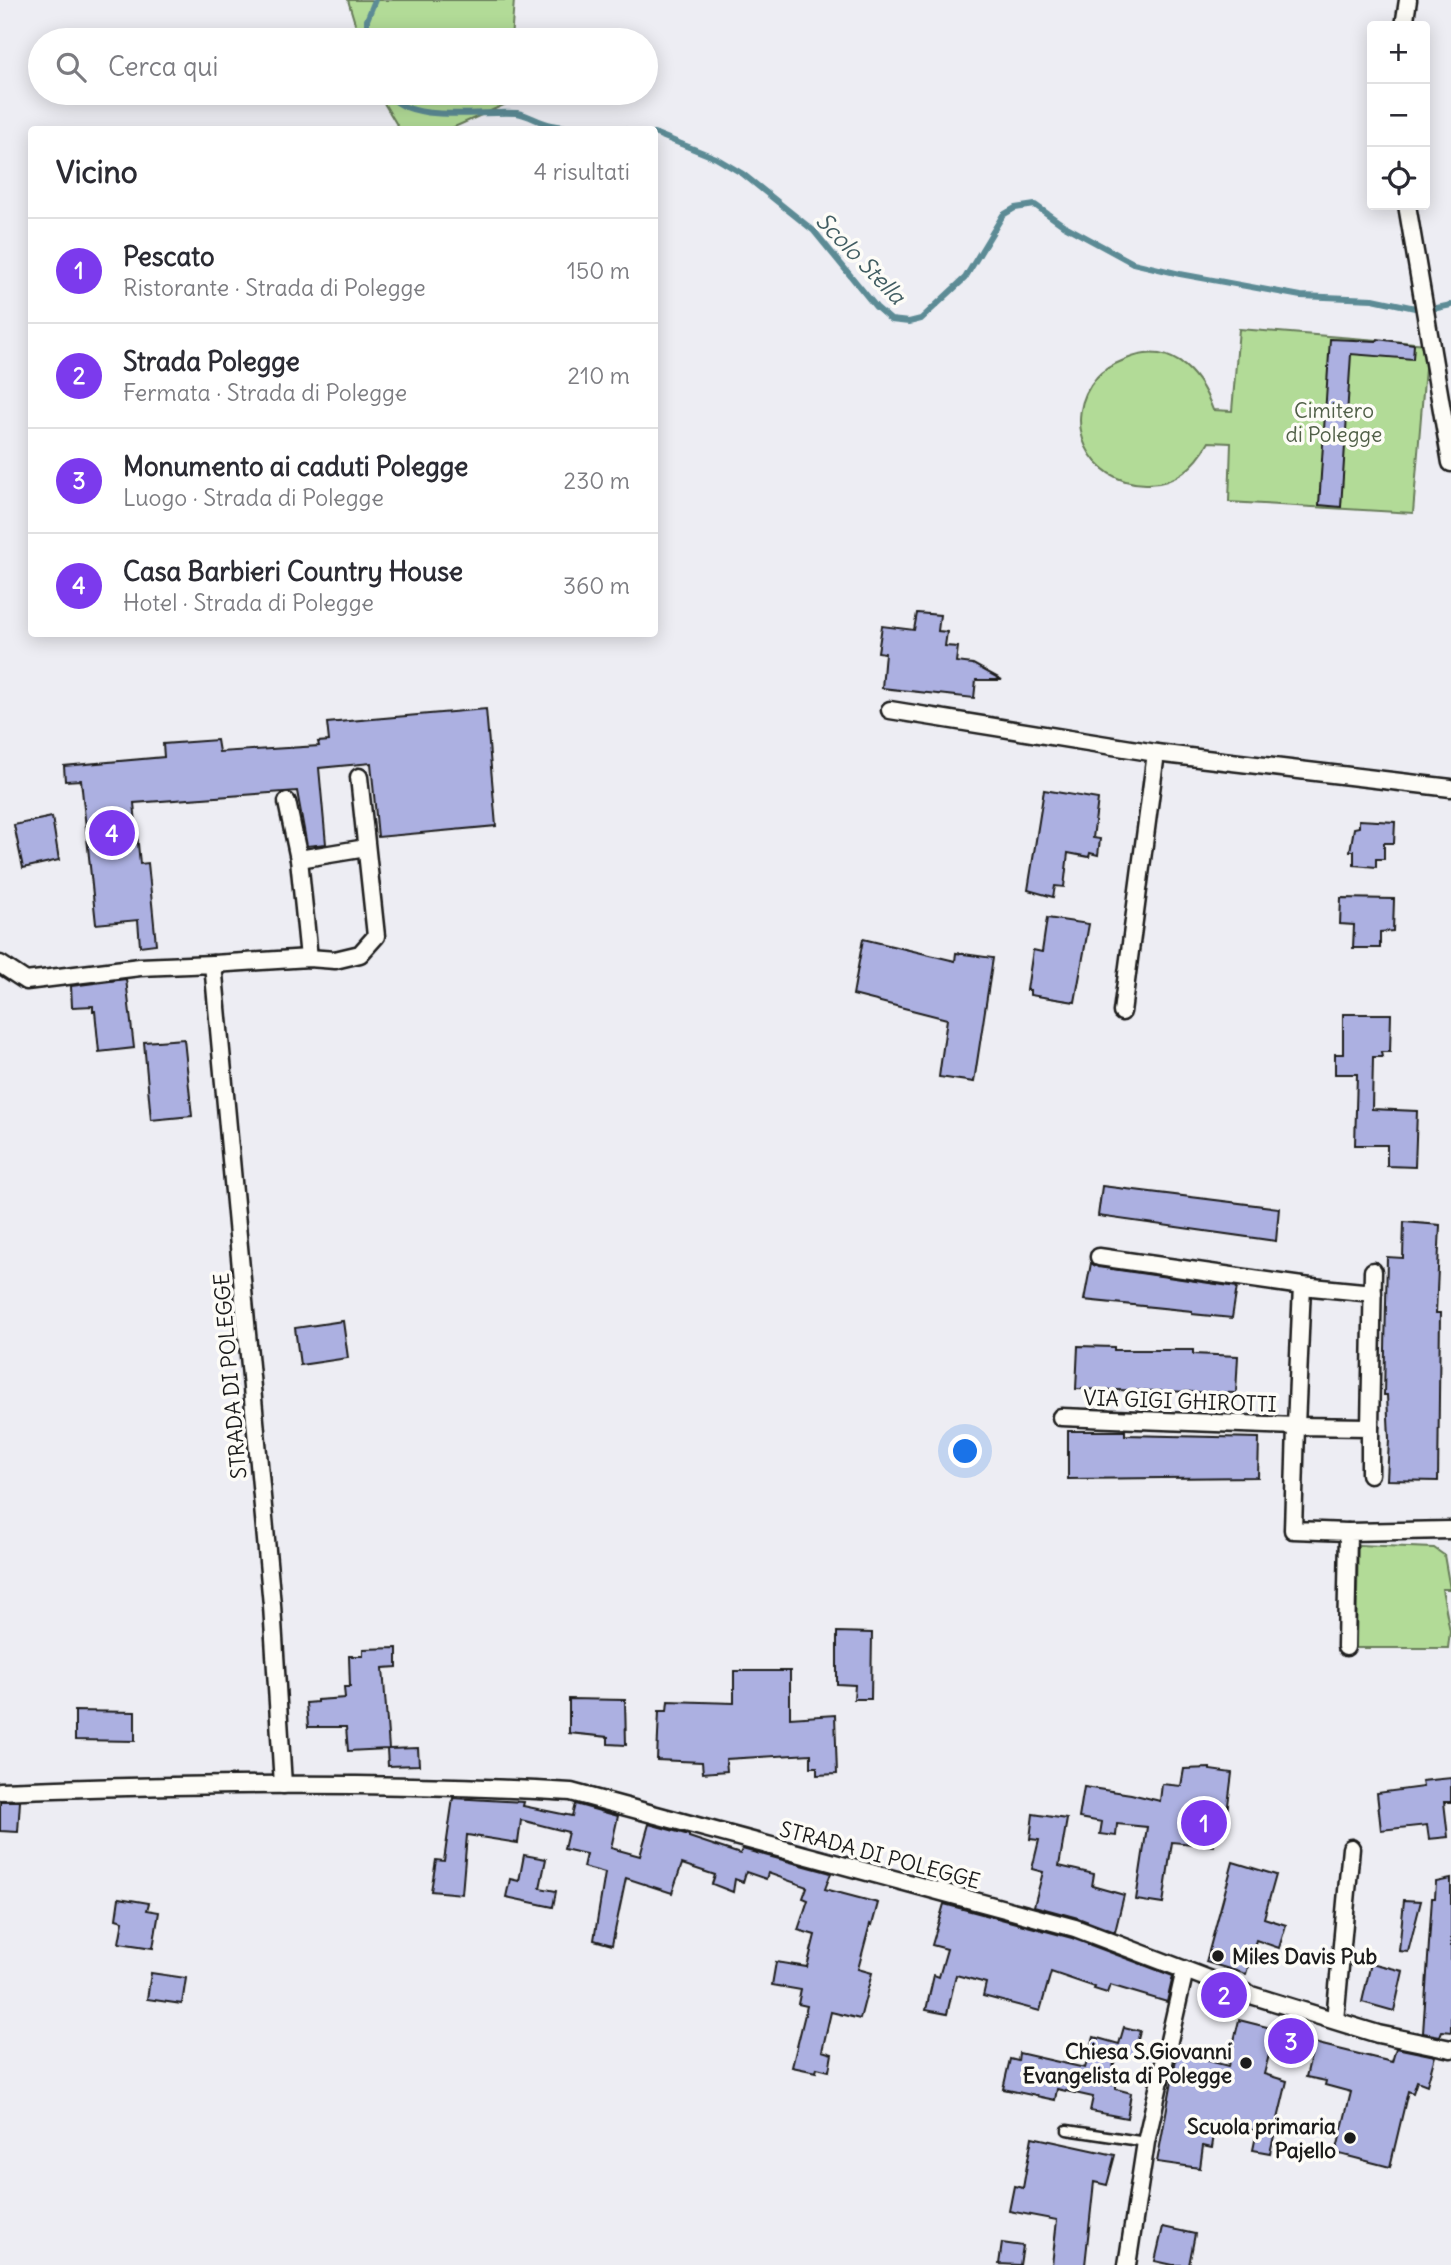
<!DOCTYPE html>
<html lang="it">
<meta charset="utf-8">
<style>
:root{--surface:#fff;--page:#f2f2f3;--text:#2b2b33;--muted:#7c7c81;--line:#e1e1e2;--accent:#7c3aed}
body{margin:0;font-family:Delius,sans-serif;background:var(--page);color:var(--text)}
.controls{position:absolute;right:21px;top:21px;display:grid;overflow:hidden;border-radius:7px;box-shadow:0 4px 18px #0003}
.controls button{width:63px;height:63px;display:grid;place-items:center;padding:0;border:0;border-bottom:2px solid var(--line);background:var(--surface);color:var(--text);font:35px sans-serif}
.you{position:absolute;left:966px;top:1452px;width:24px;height:24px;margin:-18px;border:5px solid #fff;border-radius:50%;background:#1a73e8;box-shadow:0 0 0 10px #1a73e833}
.badge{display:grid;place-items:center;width:46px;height:46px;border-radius:50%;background:var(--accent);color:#fff;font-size:23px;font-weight:700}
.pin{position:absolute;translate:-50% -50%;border:4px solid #fff;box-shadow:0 2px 7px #0006}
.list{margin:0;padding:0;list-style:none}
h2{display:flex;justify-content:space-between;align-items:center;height:91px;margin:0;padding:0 28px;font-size:30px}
h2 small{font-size:23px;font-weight:400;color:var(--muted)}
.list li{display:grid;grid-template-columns:46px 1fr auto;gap:21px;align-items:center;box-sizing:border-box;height:105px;padding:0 28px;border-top:2px solid var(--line)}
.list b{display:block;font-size:26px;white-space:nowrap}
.list p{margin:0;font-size:23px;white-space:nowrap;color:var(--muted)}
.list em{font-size:23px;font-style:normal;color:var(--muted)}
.icon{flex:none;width:38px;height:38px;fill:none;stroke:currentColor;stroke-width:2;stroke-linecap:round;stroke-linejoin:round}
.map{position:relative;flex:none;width:1451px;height:2265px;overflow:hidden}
.search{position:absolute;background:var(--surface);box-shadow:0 4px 18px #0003;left:28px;top:28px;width:630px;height:77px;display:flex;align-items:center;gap:18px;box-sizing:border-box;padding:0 24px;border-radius:38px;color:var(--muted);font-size:26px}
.panel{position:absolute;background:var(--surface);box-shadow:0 4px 18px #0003;left:28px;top:126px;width:630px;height:511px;border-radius:7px}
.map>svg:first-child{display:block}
</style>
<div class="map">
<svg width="1451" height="2265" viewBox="0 0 1451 2265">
<rect width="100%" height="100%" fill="#ededf3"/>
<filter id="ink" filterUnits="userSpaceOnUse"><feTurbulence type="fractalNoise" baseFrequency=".0143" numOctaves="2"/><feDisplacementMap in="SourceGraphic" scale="14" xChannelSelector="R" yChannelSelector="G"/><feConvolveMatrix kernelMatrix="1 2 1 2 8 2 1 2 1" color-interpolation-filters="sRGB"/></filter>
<g filter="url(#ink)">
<g fill="#b2db97" stroke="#677c5a" stroke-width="2">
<path d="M 348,0 L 514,0 L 511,40 L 360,40 Z"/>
<path d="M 378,93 L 507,93 L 506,104 L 450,129 L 400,130 Z"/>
<path d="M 1239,329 L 1427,344 L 1413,513 L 1229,502 L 1231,443 L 1209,442 C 1196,466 1175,485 1146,484 C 1089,484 1059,420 1097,377 C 1104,369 1114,364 1124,360 C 1169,340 1198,369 1213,410 L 1232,411 Z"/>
<path d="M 1358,1545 L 1434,1548 L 1444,1555 L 1450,1589 L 1442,1589 L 1450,1631 L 1448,1648 L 1356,1648 Z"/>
</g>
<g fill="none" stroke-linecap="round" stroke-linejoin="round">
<g stroke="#5c8b95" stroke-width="6">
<path d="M 367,40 L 367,20 L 375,0"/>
<path d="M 388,93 C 408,125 484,110 517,113 C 530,115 539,123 552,125 C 576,130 603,128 627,130"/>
<path d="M 654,133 L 716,158 L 743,174 L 814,231 L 876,307 L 891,320 L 909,322 L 921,319 L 965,278 L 1003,215 L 1015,208 L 1035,205 L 1063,225 L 1133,263 L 1180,274 L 1301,296 L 1373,299 L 1415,308"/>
<path d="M 1437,308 L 1451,305"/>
</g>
</g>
<g fill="#acb0e1" stroke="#1c1c1c" stroke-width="2">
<path d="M 1330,339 L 1377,341 L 1378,339 L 1414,344 L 1413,359 L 1351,354 L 1341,507 L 1319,505 Z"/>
<path d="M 917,613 L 940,615 L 938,631 L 947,632 L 945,646 L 958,647 L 956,662 L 973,664 L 1002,680 L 976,680 L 974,698 L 882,688 L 885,653 L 878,652 L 882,626 L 914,630 Z"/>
<path d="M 486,709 L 496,826 L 378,837 L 371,763 L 319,768 L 326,844 L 307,846 L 297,791 L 134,803 L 140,864 L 148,863 L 156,944 L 140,946 L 138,920 L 96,924 L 81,780 L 65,781 L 64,766 L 164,757 L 163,744 L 217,740 L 219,752 L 319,746 L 318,742 L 329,741 L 327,723 Z"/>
<path d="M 1044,790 L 1098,799 L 1093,838 L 1100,839 L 1098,855 L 1090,853 L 1089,857 L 1068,853 L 1064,887 L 1055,886 L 1053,897 L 1028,890 Z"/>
<path d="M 52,817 L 59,860 L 23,868 L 14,825 Z"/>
<path d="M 1359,820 L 1395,822 L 1394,843 L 1384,843 L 1384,859 L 1376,859 L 1376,867 L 1354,865 L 1354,851 L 1350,851 L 1354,828 L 1359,827 Z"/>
<path d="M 1341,898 L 1394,899 L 1393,931 L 1380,932 L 1380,948 L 1353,948 L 1354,925 L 1340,924 Z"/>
<path d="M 1047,918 L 1089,924 L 1075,1002 L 1030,995 L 1030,990 L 1027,990 L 1033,950 L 1042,952 Z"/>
<path d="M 863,939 L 955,961 L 956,953 L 993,958 L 974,1082 L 939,1077 L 947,1019 L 853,995 Z"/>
<path d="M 126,979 L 134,1048 L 99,1052 L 95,1011 L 93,1011 L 93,1006 L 72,1007 L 71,986 Z"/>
<path d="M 1343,1014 L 1391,1014 L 1390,1052 L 1381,1052 L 1382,1057 L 1373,1057 L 1372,1109 L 1417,1111 L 1415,1167 L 1387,1166 L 1387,1145 L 1355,1145 L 1357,1074 L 1335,1074 L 1335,1054 L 1343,1054 Z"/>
<path d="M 184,1039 L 192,1116 L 151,1120 L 144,1042 Z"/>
<path d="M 1102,1186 L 1279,1208 L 1276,1241 L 1098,1216 Z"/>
<path d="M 1404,1222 L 1440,1225 L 1436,1313 L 1440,1313 L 1438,1481 L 1387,1480 L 1389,1439 L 1387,1395 L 1384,1395 L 1387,1257 L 1403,1258 Z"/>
<path d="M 1091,1263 L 1098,1267 L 1237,1287 L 1232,1318 L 1192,1314 L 1192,1311 L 1084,1300 Z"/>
<path d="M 343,1321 L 348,1358 L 300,1365 L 295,1328 Z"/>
<path d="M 1078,1346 L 1114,1347 L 1114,1350 L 1193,1350 L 1193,1354 L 1238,1356 L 1236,1393 L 1076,1389 Z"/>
<path d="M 1068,1431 L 1125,1431 L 1125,1435 L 1259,1438 L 1258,1477 L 1068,1479 Z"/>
<path d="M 837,1632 L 872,1633 L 871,1699 L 854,1699 L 855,1685 L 837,1684 Z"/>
<path d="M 397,1648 L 397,1667 L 383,1668 L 389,1749 L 418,1748 L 419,1765 L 388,1766 L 387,1749 L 348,1751 L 346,1727 L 308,1727 L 306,1703 L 317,1702 L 317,1700 L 345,1698 L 344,1687 L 350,1687 L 349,1656 L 363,1656 L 363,1649 Z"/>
<path d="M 734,1671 L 790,1671 L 790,1718 L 835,1715 L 837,1774 L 817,1775 L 817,1767 L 811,1767 L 811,1754 L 726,1759 L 727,1771 L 703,1773 L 702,1762 L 657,1760 L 659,1711 L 667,1711 L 668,1701 L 734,1703 Z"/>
<path d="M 569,1699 L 625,1700 L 626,1745 L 608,1744 L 608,1737 L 569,1733 Z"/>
<path d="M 75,1711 L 135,1712 L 135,1741 L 75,1740 Z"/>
<path d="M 1210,1768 L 1210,1770 L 1232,1773 L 1227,1813 L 1218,1812 L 1214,1846 L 1172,1842 L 1163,1904 L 1136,1900 L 1147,1827 L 1117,1824 L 1116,1836 L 1100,1834 L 1102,1822 L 1079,1818 L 1084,1787 L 1131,1794 L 1160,1801 L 1162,1784 L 1181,1786 L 1184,1769 Z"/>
<path d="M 1451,1778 L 1451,1802 L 1444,1802 L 1448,1837 L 1429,1839 L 1427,1825 L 1381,1830 L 1377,1793 L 1423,1787 L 1422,1781 Z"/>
<path d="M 453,1798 L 524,1802 L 523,1806 L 572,1816 L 575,1804 L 618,1816 L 611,1848 L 640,1856 L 649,1824 L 689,1835 L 689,1837 L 740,1854 L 742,1849 L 831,1873 L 825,1889 L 878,1903 L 872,1925 L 870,1924 L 858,1969 L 872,1973 L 860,2019 L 831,2012 L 822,2051 L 832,2054 L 829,2071 L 817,2068 L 816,2072 L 792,2067 L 807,2006 L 798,2004 L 801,1990 L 772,1985 L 776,1962 L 807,1967 L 815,1935 L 798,1930 L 808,1900 L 803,1898 L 807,1887 L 768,1873 L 766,1879 L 746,1872 L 743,1882 L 735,1879 L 733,1892 L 712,1884 L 715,1875 L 682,1864 L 672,1893 L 626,1878 L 612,1945 L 594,1940 L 605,1873 L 583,1867 L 586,1854 L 564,1849 L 568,1832 L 521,1820 L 518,1843 L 467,1835 L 462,1894 L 431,1891 L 436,1860 L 444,1861 Z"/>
<path d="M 0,1801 L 20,1801 L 18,1832 L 0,1831 Z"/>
<path d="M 1033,1814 L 1067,1819 L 1059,1866 L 1094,1874 L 1092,1886 L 1124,1895 L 1115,1932 L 1078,1918 L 1034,1906 L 1043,1872 L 1032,1869 L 1039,1840 L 1030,1839 Z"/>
<path d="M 524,1855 L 546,1859 L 540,1888 L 556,1891 L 553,1907 L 506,1897 L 510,1879 L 519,1881 Z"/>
<path d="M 1233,1862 L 1276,1875 L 1264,1918 L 1286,1925 L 1279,1948 L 1256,1940 L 1246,1974 L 1206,1962 Z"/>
<path d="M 1451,1879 L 1451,2032 L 1442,2031 L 1440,2036 L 1423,2033 L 1432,1898 L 1435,1898 L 1436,1882 Z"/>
<path d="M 119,1898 L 149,1903 L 147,1910 L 159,1912 L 153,1948 L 119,1943 L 123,1921 L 116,1919 Z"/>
<path d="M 1404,1900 L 1421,1901 L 1408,1952 L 1399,1951 Z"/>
<path d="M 944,1904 L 1072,1938 L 1173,1976 L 1167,2002 L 1110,1985 L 1107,1993 L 1094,1989 L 1095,1987 L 1051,1972 L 1040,2011 L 983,1996 L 986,1983 L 956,1975 L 947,2014 L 926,2010 L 934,1975 L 939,1977 L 947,1949 L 932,1945 Z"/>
<path d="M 1371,1963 L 1403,1971 L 1394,2011 L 1362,2002 Z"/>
<path d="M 151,1973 L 186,1978 L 182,2004 L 147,1999 Z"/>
<path d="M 1239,2020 L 1271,2028 L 1270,2031 L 1275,2032 L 1264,2074 L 1287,2081 L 1270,2153 L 1253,2150 L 1257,2131 L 1216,2121 L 1212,2148 L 1203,2146 L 1200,2168 L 1157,2162 L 1178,2048 L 1195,2051 L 1194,2057 L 1228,2066 Z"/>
<path d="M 1124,2027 L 1140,2031 L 1133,2057 L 1117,2053 L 1108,2084 L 1116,2085 L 1116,2089 L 1131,2093 L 1127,2118 L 1090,2111 L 1093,2097 L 1057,2089 L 1055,2100 L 1003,2089 L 1010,2059 L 1018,2061 L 1019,2053 L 1085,2068 L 1094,2037 L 1119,2044 Z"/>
<path d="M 1314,2043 L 1392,2062 L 1396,2048 L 1435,2056 L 1427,2085 L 1417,2081 L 1413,2093 L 1408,2091 L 1390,2167 L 1336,2153 L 1351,2092 L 1325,2085 L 1326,2081 L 1306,2077 Z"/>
<path d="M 1032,2137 L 1115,2155 L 1107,2185 L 1094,2182 L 1085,2265 L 1052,2265 L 1057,2220 L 1009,2211 L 1014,2186 L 1023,2188 Z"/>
<path d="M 1163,2227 L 1195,2234 L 1189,2265 L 1173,2265 L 1155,2261 Z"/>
<path d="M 1002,2243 L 1023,2246 L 1020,2265 L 999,2264 Z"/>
</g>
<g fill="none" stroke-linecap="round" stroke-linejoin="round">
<g stroke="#1c1c1c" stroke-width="13">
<path id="service" d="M 1067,2130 L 1146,2142"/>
</g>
<g stroke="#1c1c1c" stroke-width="21">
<g id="minor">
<path d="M 1404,26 L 1408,0"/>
<path d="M 1407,205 L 1451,463"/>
<path d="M 890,710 L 1156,753 L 1451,788"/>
<path d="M 287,802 L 299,859 L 309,958"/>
<path d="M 299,859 L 366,848"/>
<path d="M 0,964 L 26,981 L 140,967 L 213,964 L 272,1605 L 283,1785"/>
<path d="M 213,964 L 309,958 L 335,960 L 360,954 L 376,936 L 359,777"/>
<path d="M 1122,1012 L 1156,753"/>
<path d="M 1302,1286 L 1373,1293"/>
<path d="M 1061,1417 L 1296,1426 L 1302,1286 L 1099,1257"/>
<path d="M 1370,1427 L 1373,1271"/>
<path d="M 1348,1532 L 1293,1530 L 1296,1426 L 1370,1427 L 1370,1474"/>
<path d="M 1346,1647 L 1348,1532 L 1451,1530"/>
<path d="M 0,1791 C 190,1784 381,1781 571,1792 L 1075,1928 L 1251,1995 L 1378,2034 L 1451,2049"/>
<path d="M 1335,2020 L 1351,1848"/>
<path d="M 1127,2265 L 1146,2142 L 1185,1970"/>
</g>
</g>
<use href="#service" stroke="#fdfcf7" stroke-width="8"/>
<use href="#minor" stroke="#fdfcf7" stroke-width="16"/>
</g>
</g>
<g fill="#1c1c1c" stroke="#fdfcf7" stroke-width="2.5">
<circle cx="1218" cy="1956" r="7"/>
<circle cx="1246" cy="2063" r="7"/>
<circle cx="1350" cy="2138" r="7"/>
</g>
<g text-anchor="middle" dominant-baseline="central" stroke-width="7" stroke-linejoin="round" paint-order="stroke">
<g font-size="21" fill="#505f47" stroke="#fdfcf7">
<text x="1334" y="410">Cimitero<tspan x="1334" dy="24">di Polegge</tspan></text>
</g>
<g font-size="21" fill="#1c1c1c" stroke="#fdfcf7">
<text transform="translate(230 1376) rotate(-95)">STRADA DI POLEGGE</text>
<text transform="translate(1180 1401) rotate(2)">VIA GIGI GHIROTTI</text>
<text transform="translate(880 1855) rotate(15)">STRADA DI POLEGGE</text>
</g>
<g font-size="21" font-weight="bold" fill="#1c1c1c" stroke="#fdfcf7" text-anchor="end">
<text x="1232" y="1956" text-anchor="start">Miles Davis Pub</text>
<text x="1232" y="2051">Chiesa S.Giovanni<tspan x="1232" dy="24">Evangelista di Polegge</tspan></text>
<text x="1336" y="2126">Scuola primaria<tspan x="1336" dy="24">Pajello</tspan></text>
</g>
<g font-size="23" font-style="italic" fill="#415d62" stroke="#fdfcf7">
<text transform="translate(861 258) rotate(46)">Scolo Stella</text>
</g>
</g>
</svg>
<div class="controls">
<button>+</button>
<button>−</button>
<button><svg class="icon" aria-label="locate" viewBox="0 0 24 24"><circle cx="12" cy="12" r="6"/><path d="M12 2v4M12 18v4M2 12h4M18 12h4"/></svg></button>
</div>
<div class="you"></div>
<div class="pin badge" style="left:1204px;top:1823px">1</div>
<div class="pin badge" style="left:1224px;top:1995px">2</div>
<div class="pin badge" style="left:1291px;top:2041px">3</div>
<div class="pin badge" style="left:112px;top:833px">4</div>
<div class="search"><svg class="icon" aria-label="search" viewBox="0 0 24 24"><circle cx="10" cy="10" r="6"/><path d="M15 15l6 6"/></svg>Cerca qui</div>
<section class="panel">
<h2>Vicino<small>4 risultati</small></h2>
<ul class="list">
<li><span class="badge">1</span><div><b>Pescato</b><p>Ristorante · Strada di Polegge</p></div><em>150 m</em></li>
<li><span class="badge">2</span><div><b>Strada Polegge</b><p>Fermata · Strada di Polegge</p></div><em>210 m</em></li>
<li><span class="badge">3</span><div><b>Monumento ai caduti Polegge</b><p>Luogo · Strada di Polegge</p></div><em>230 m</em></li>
<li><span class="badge">4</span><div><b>Casa Barbieri Country House</b><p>Hotel · Strada di Polegge</p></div><em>360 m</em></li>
</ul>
</section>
</div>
